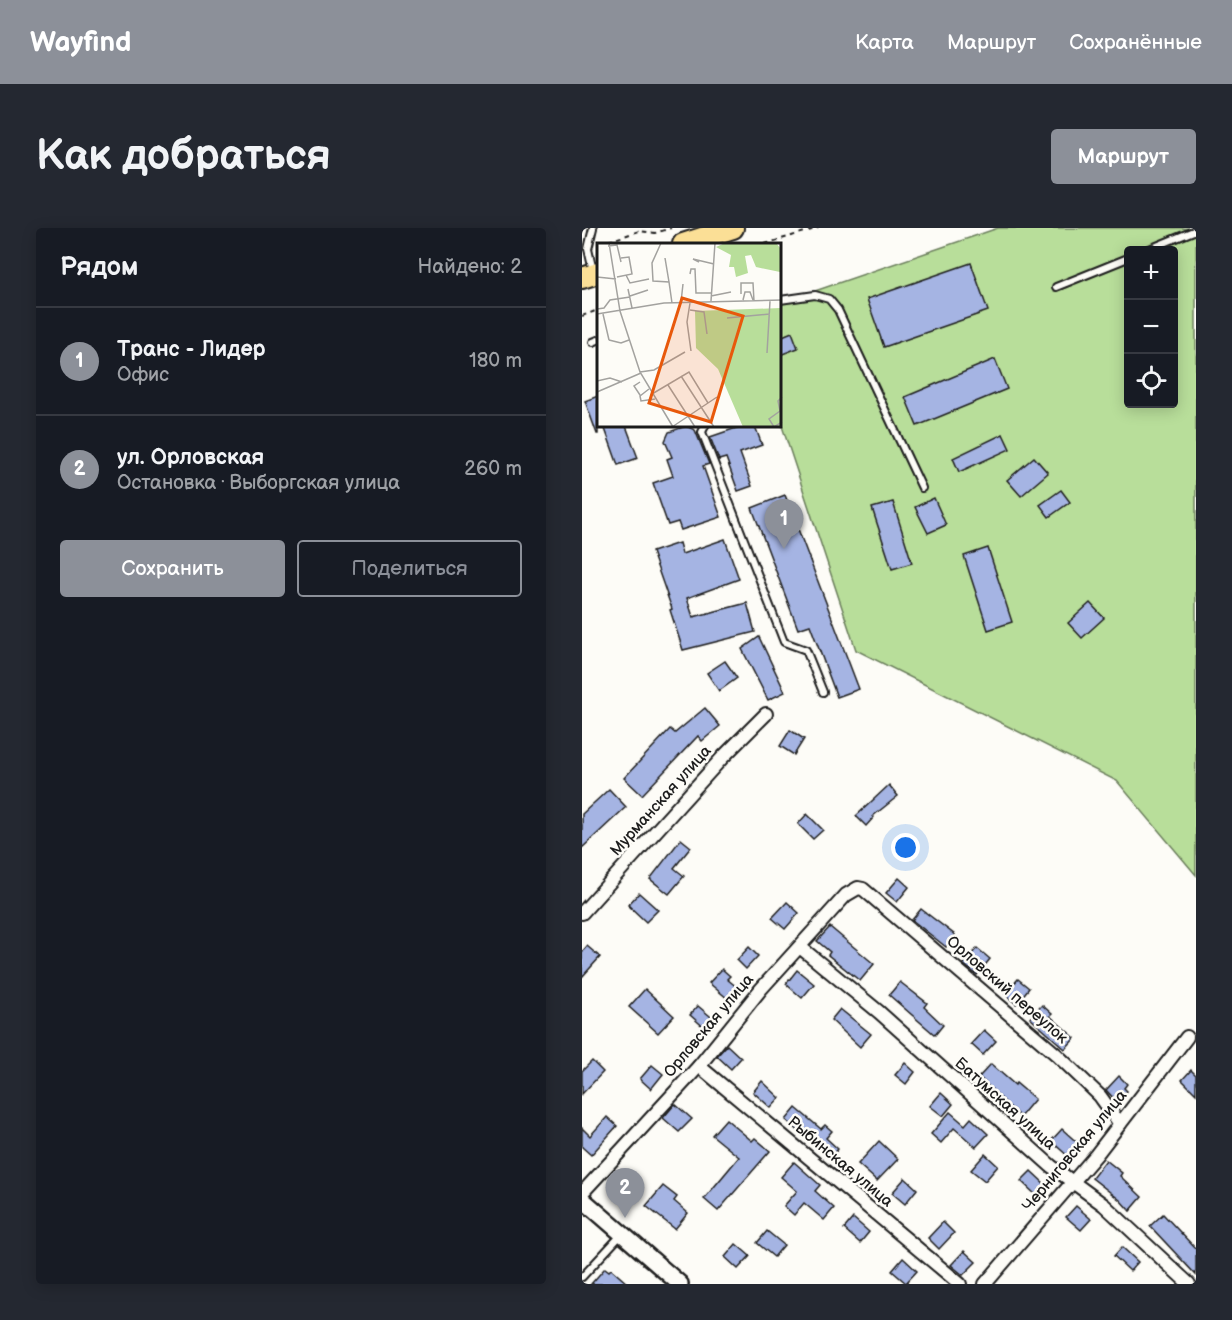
<!DOCTYPE html>
<html lang="ru">
<meta charset="utf-8">
<style>
:root{--surface:#171b24;--page:#242831;--text:#f1f3f6;--muted:#9ea1a6;--line:#363941;--accent:#8c9099}
body{margin:0;font-family:"Balsamiq Sans",sans-serif;background:var(--page);color:var(--text)}
.controls{position:absolute;right:18px;top:18px;display:grid;overflow:hidden;border-radius:6px;box-shadow:0 3px 15px #0003}
.controls button{width:54px;height:54px;display:grid;place-items:center;padding:0;border:0;border-bottom:2px solid var(--line);background:var(--surface);color:var(--text);font:30px sans-serif}
.you{position:absolute;left:324px;top:620px;width:21px;height:21px;margin:-15px;border:4px solid #fff;border-radius:50%;background:#1a73e8;box-shadow:0 0 0 9px #1a73e833}
.badge{display:grid;place-items:center;width:39px;height:39px;border-radius:50%;background:var(--accent);color:#fff;font-size:20px;font-weight:700}
.pin{position:absolute;translate:-50% -50px;filter:drop-shadow(0 2px 3px #0008)}
.pin::after{content:'';position:absolute;top:32px;width:21px;height:18px;background:inherit;clip-path:polygon(0 0,100% 0,50% 100%)}
.list{margin:0;padding:0;list-style:none}
h2{display:flex;justify-content:space-between;align-items:center;height:78px;margin:0;padding:0 24px;font-size:26px}
h2 small{font-size:20px;font-weight:400;color:var(--muted)}
.list li{display:grid;grid-template-columns:39px 1fr auto;gap:18px;align-items:center;box-sizing:border-box;height:108px;padding:0 24px;border-top:2px solid var(--line)}
.list b{display:block;font-size:22px;white-space:nowrap}
.list p{margin:0;font-size:20px;white-space:nowrap;color:var(--muted)}
.list em{font-size:20px;font-style:normal;color:var(--muted)}
.actions{display:flex;gap:12px;padding:18px 24px}
.actions a{flex:1;padding:14px 0;border:2px solid var(--accent);border-radius:6px;text-align:center;font-size:21px;color:var(--accent)}
.actions .main{background:var(--accent);color:#fff}
.icon{flex:none;width:33px;height:33px;fill:none;stroke:currentColor;stroke-width:2;stroke-linecap:round;stroke-linejoin:round}
.map{position:relative;flex:none;width:614px;height:1056px;overflow:hidden;border-radius:6px}
header{display:flex;align-items:center;gap:36px;box-sizing:border-box;height:84px;padding:0 30px;background:var(--accent);color:#fff}
header strong{font-size:28px}
nav{display:flex;gap:33px;margin-inline-start:auto;font-size:21px}
.intro{display:flex;align-items:center;justify-content:space-between;box-sizing:border-box;height:144px;padding:0 36px}
h1{margin:0;font-size:42px}
.button{padding:15px 27px;border-radius:6px;background:var(--accent);color:#fff;font-size:21px;font-weight:700}
main{display:flex;gap:36px;padding:0 36px}
aside{flex:1;background:var(--surface);border-radius:6px;box-shadow:0 3px 15px #0003}
.map>svg:first-child{display:block}
</style>
<header>
<strong>Wayfind</strong>
<nav><a>Карта</a><a>Маршрут</a><a>Сохранённые</a></nav>
</header>
<div class="intro"><h1>Как добраться</h1><a class="button">Маршрут</a></div>
<main>
<aside>
<h2>Рядом<small>Найдено: 2</small></h2>
<ul class="list">
<li><span class="badge">1</span><div><b>Транс - Лидер</b><p>Офис</p></div><em>180 m</em></li>
<li><span class="badge">2</span><div><b>ул. Орловская</b><p>Остановка · Выборгская улица</p></div><em>260 m</em></li>
</ul>
<div class="actions"><a class="main">Сохранить</a><a>Поделиться</a></div>
</aside>
<div class="map">
<svg width="614" height="1056" viewBox="0 0 614 1056">
<rect width="100%" height="100%" fill="#fdfcf7"/>
<filter id="ink" filterUnits="userSpaceOnUse"><feTurbulence type="fractalNoise" baseFrequency=".0167" numOctaves="2"/><feDisplacementMap in="SourceGraphic" scale="12" xChannelSelector="R" yChannelSelector="G"/><feConvolveMatrix kernelMatrix="1 2 1 2 8 2 1 2 1" color-interpolation-filters="sRGB"/></filter>
<g filter="url(#ink)">
<path fill="#b8de9a" stroke="#6a7d5b" stroke-width="1.5" fill-rule="evenodd" d="M 416,0 L 614,0 L 614,647 L 535,553 L 274,422 L 198,192 L 198,75 ZM 546,22 L 592,22 L 592,176 L 546,176 Z"/>
<g fill="#a5b4e3" stroke="#1c1c1c" stroke-width="1.5">
<path d="M 389,35 L 406,83 L 302,119 L 285,71 Z"/>
<path d="M 210,104 L 216,120 L 198,127 L 198,109 Z"/>
<path d="M 413,131 L 425,161 L 335,198 L 323,169 Z"/>
<path d="M 16,168 L 16,206 L 15,206 L 3,173 Z"/>
<path d="M 22,198 L 44,198 L 56,230 L 36,237 Z"/>
<path d="M 104,198 L 113,202 L 127,236 L 121,238 L 139,289 L 99,302 L 96,294 L 86,297 L 71,255 L 91,248 L 85,231 L 90,229 L 83,213 L 87,204 Z"/>
<path d="M 160,198 L 173,198 L 180,217 L 158,225 L 170,258 L 156,263 L 144,230 L 137,232 L 128,209 Z"/>
<path d="M 421,206 L 428,221 L 377,244 L 371,230 Z"/>
<path d="M 452,229 L 466,245 L 439,268 L 425,252 Z"/>
<path d="M 479,262 L 488,274 L 467,289 L 458,277 Z"/>
<path d="M 203,267 L 277,461 L 255,469 L 228,397 L 216,401 L 170,280 Z"/>
<path d="M 352,270 L 364,297 L 346,305 L 333,279 Z"/>
<path d="M 311,274 L 330,335 L 310,341 L 290,280 Z"/>
<path d="M 143,311 L 157,351 L 105,370 L 111,389 L 165,375 L 173,404 L 101,422 L 88,382 L 90,381 L 70,324 L 97,315 L 100,326 Z"/>
<path d="M 406,320 L 430,394 L 406,402 L 382,328 Z"/>
<path d="M 508,375 L 522,390 L 500,410 L 486,395 Z"/>
<path d="M 177,409 L 203,464 L 186,472 L 160,421 Z"/>
<path d="M 143,433 L 155,450 L 137,463 L 125,445 Z"/>
<path d="M 123,480 L 138,498 L 120,513 L 116,508 L 60,567 L 42,550 L 88,501 L 93,505 Z"/>
<path d="M 208,502 L 222,511 L 212,527 L 198,518 Z"/>
<path d="M 307,557 L 316,568 L 291,588 L 292,589 L 284,598 L 274,588 Z"/>
<path d="M 27,561 L 44,579 L 0,620 L 0,586 Z"/>
<path d="M 225,586 L 241,602 L 231,611 L 216,596 Z"/>
<path d="M 99,611 L 109,619 L 92,640 L 102,648 L 87,666 L 68,651 Z"/>
<path d="M 317,650 L 327,659 L 315,674 L 304,665 Z"/>
<path d="M 57,665 L 76,682 L 64,694 L 46,677 Z"/>
<path d="M 205,674 L 217,685 L 203,701 L 190,690 Z"/>
<path d="M 339,681 L 373,707 L 364,719 L 330,692 Z"/>
<path d="M 248,699 L 292,736 L 278,753 L 246,727 L 248,724 L 235,713 Z"/>
<path d="M 5,718 L 18,729 L 0,749 L 0,724 Z"/>
<path d="M 167,719 L 176,728 L 164,741 L 155,732 Z"/>
<path d="M 395,720 L 408,731 L 395,747 L 381,736 Z"/>
<path d="M 140,741 L 148,748 L 145,751 L 156,760 L 146,771 L 127,755 Z"/>
<path d="M 215,742 L 232,756 L 220,770 L 204,756 Z"/>
<path d="M 436,751 L 447,760 L 434,776 L 423,766 Z"/>
<path d="M 318,754 L 345,775 L 342,779 L 361,797 L 353,807 L 307,767 Z"/>
<path d="M 63,761 L 92,788 L 76,805 L 47,779 Z"/>
<path d="M 460,777 L 470,786 L 468,788 L 493,810 L 483,821 L 448,790 Z"/>
<path d="M 116,778 L 134,793 L 125,802 L 108,787 Z"/>
<path d="M 258,781 L 289,806 L 278,819 L 249,792 Z"/>
<path d="M 402,802 L 414,813 L 401,827 L 389,816 Z"/>
<path d="M 145,817 L 159,830 L 149,841 L 135,828 Z"/>
<path d="M 10,833 L 21,844 L 0,866 L 0,843 Z"/>
<path d="M 323,835 L 333,844 L 324,856 L 313,847 Z"/>
<path d="M 409,836 L 433,857 L 434,855 L 453,871 L 438,889 L 397,849 Z"/>
<path d="M 70,837 L 81,846 L 69,861 L 58,851 Z"/>
<path d="M 609,842 L 614,847 L 614,866 L 600,852 Z"/>
<path d="M 537,848 L 545,856 L 542,860 L 545,863 L 535,874 L 524,862 Z"/>
<path d="M 180,853 L 198,870 L 189,880 L 171,864 Z"/>
<path d="M 359,865 L 371,876 L 361,888 L 348,878 Z"/>
<path d="M 93,876 L 110,891 L 97,904 L 81,890 Z"/>
<path d="M 214,880 L 239,901 L 243,897 L 250,903 L 244,910 L 256,921 L 248,930 L 204,892 Z"/>
<path d="M 368,884 L 383,897 L 389,890 L 406,906 L 394,919 L 372,900 L 359,915 L 349,906 Z"/>
<path d="M 25,889 L 35,898 L 9,927 L 0,919 L 0,900 L 8,908 Z"/>
<path d="M 144,891 L 170,913 L 173,910 L 188,923 L 136,983 L 122,971 L 157,929 L 130,907 Z"/>
<path d="M 480,901 L 499,918 L 488,930 L 469,913 Z"/>
<path d="M 297,913 L 316,931 L 295,953 L 276,936 Z"/>
<path d="M 403,926 L 416,938 L 403,953 L 389,942 Z"/>
<path d="M 524,932 L 540,945 L 538,948 L 560,969 L 548,983 L 538,972 L 510,950 Z"/>
<path d="M 212,934 L 238,957 L 233,963 L 252,980 L 242,992 L 222,975 L 212,987 L 202,978 L 215,963 L 199,949 Z"/>
<path d="M 449,943 L 465,958 L 455,968 L 439,953 Z"/>
<path d="M 323,950 L 335,961 L 323,976 L 310,965 Z"/>
<path d="M 81,958 L 95,969 L 92,973 L 106,985 L 93,1001 L 64,978 Z"/>
<path d="M 494,978 L 509,991 L 499,1002 L 484,989 Z"/>
<path d="M 581,986 L 614,1021 L 614,1047 L 568,998 Z"/>
<path d="M 271,990 L 287,1004 L 278,1015 L 262,1001 Z"/>
<path d="M 361,994 L 372,1005 L 357,1021 L 346,1010 Z"/>
<path d="M 185,1003 L 202,1017 L 192,1029 L 175,1015 Z"/>
<path d="M 154,1016 L 168,1028 L 156,1041 L 143,1029 Z"/>
<path d="M 540,1019 L 556,1034 L 548,1043 L 532,1028 Z"/>
<path d="M 382,1023 L 394,1034 L 381,1047 L 369,1037 Z"/>
<path d="M 321,1030 L 335,1043 L 324,1055 L 310,1043 Z"/>
<path d="M 23,1040 L 27,1043 L 29,1041 L 46,1056 L 9,1056 Z"/>
</g>
<g fill="none" stroke-linecap="round" stroke-linejoin="round">
<g stroke="#1c1c1c" stroke-width="10">
<g id="service">
<path d="M 565,22 L 614,2"/>
<path d="M 11,43 L 6,21 L 11,0"/>
<path d="M 474,59 L 546,30"/>
<path d="M 198,72 L 233,67 L 247,71 L 256,82 L 340,260"/>
<path d="M 11,114 L 16,112"/>
<path d="M 123,198 L 120,204 L 202,414 L 224,422 L 241,464"/>
<path d="M 0,1049 L 40,1006"/>
</g>
</g>
<g stroke="#1c1c1c" stroke-width="16">
<g id="minor">
<path d="M 0,685 L 141,529 L 184,486"/>
<path d="M 218,719 L 297,784 L 469,938 L 522,977 L 607,1056"/>
<path d="M 117,838 L 378,1056"/>
<path d="M 0,965 L 117,838 L 179,761 L 264,667 L 276,660 L 281,661 L 475,827 L 518,868 L 538,896"/>
<path d="M 403,1056 L 514,927 L 605,809"/>
</g>
</g>
<g stroke="#1c1c1c" stroke-width="20">
<path id="tertiary" d="M 0,971 L 98,1056"/>
</g>
<g stroke="#1c1c1c" stroke-width="24">
<g id="trunk">
<path d="M 101,16 L 151,0"/>
<path d="M 0,50 L 16,45"/>
</g>
</g>
<g stroke="#1c1c1c" stroke-width="2" stroke-dasharray="4.5 4.5" stroke-linecap="butt">
<path d="M 18,16 L 57,3 L 73,5 L 89,0"/>
<path d="M 183,16 L 236,0"/>
<path d="M 0,88 L 16,82"/>
</g>
<use href="#service" stroke="#fdfcf7" stroke-width="6"/>
<use href="#minor" stroke="#fdfcf7" stroke-width="12"/>
<use href="#tertiary" stroke="#fdfcf7" stroke-width="15"/>
<use href="#trunk" stroke="#fbdf96" stroke-width="20"/>
</g>
</g>
<g text-anchor="middle" dominant-baseline="central" stroke-width="5" stroke-linejoin="round" paint-order="stroke">
<g font-size="16" fill="#1c1c1c" stroke="#fdfcf7">
<text transform="translate(79 573) rotate(-48)">Мурманская улица</text>
<text transform="translate(425 762) rotate(41)">Орловский переулок</text>
<text transform="translate(127 798) rotate(-50)">Орловская улица</text>
<text transform="translate(423 876) rotate(42)">Батумская улица</text>
<text transform="translate(493 923) rotate(-50)">Черниговская улица</text>
<text transform="translate(258 934) rotate(40)">Рыбинская улица</text>
</g>
</g>
<g transform="translate(15 15)">
<rect width="184" height="184" fill="#fdfcf7"/>
<path d="M 128,0 L 179,0 L 184,6 L 183,29 L 159,24 L 154,12 L 148,13 L 151,30 L 139,34 L 137,24 L 132,24 L 134,12 L 119,4 ZM 184,65 L 184,184 L 146,184 L 121,126 L 99,105 L 98,68 Z" fill="#b8de9a"/>
<path fill="none" stroke="#a3a29f" stroke-width="1.5" d="M 12,0 L 23,68 L 43,129 L 76,184M 64,0 L 55,20 L 56,38 L 72,39 L 75,60M 11,3 L 20,2 L 24,19M 68,15 L 72,39M 102,19 L 96,16 L 117,21M 93,31 L 94,26 L 98,26 L 99,50 L 115,50M 29,32 L 33,40 L 52,36M 0,34 L 19,36M 20,34 L 35,31 L 32,14 L 24,15M 31,46 L 35,65M 144,51 L 144,40 L 156,40 L 157,58M 33,53 L 51,47M 114,53 L 134,49M 146,57 L 148,49 L 153,49 L 156,57M 114,58 L 118,0M 84,59 L 86,41M 93,60 L 90,79 L 94,108M 0,66 L 7,65 L 13,57 L 33,54M 93,67 L 107,69 L 110,91M 0,71 L 67,60 L 185,57M 6,71 L 12,97M 130,75 L 173,71M 12,97 L 24,100 L 32,97M 170,110 L 173,58M 43,129 L 57,127 L 88,109M 84,133 L 117,184M 0,138 L 13,135 L 25,139M 43,139 L 37,143 L 43,152M 71,142 L 98,184M 52,146 L 43,153 L 44,158 L 58,156M 0,149 L 44,130M 55,151 L 92,129 L 111,160M 185,154 L 181,158 L 183,168 L 172,176 L 177,184 L 185,179M 75,184 L 120,154"/>
<path fill="#e8590c" fill-opacity="0.15" stroke="#e8590c" stroke-width="3" d="M 85,55 L 146,73 L 114,179 L 52,160 Z"/>
<rect width="184" height="184" fill="none" stroke="#1c1c1c" stroke-width="3"/>
</g>
</svg>
<div class="controls">
<button>+</button>
<button>−</button>
<button><svg class="icon" aria-label="locate" viewBox="0 0 24 24"><circle cx="12" cy="12" r="6"/><path d="M12 2v4M12 18v4M2 12h4M18 12h4"/></svg></button>
</div>
<div class="you"></div>
<div class="pin badge" style="left:202px;top:321px">1</div>
<div class="pin badge" style="left:43px;top:990px">2</div>
</div>
</main>
